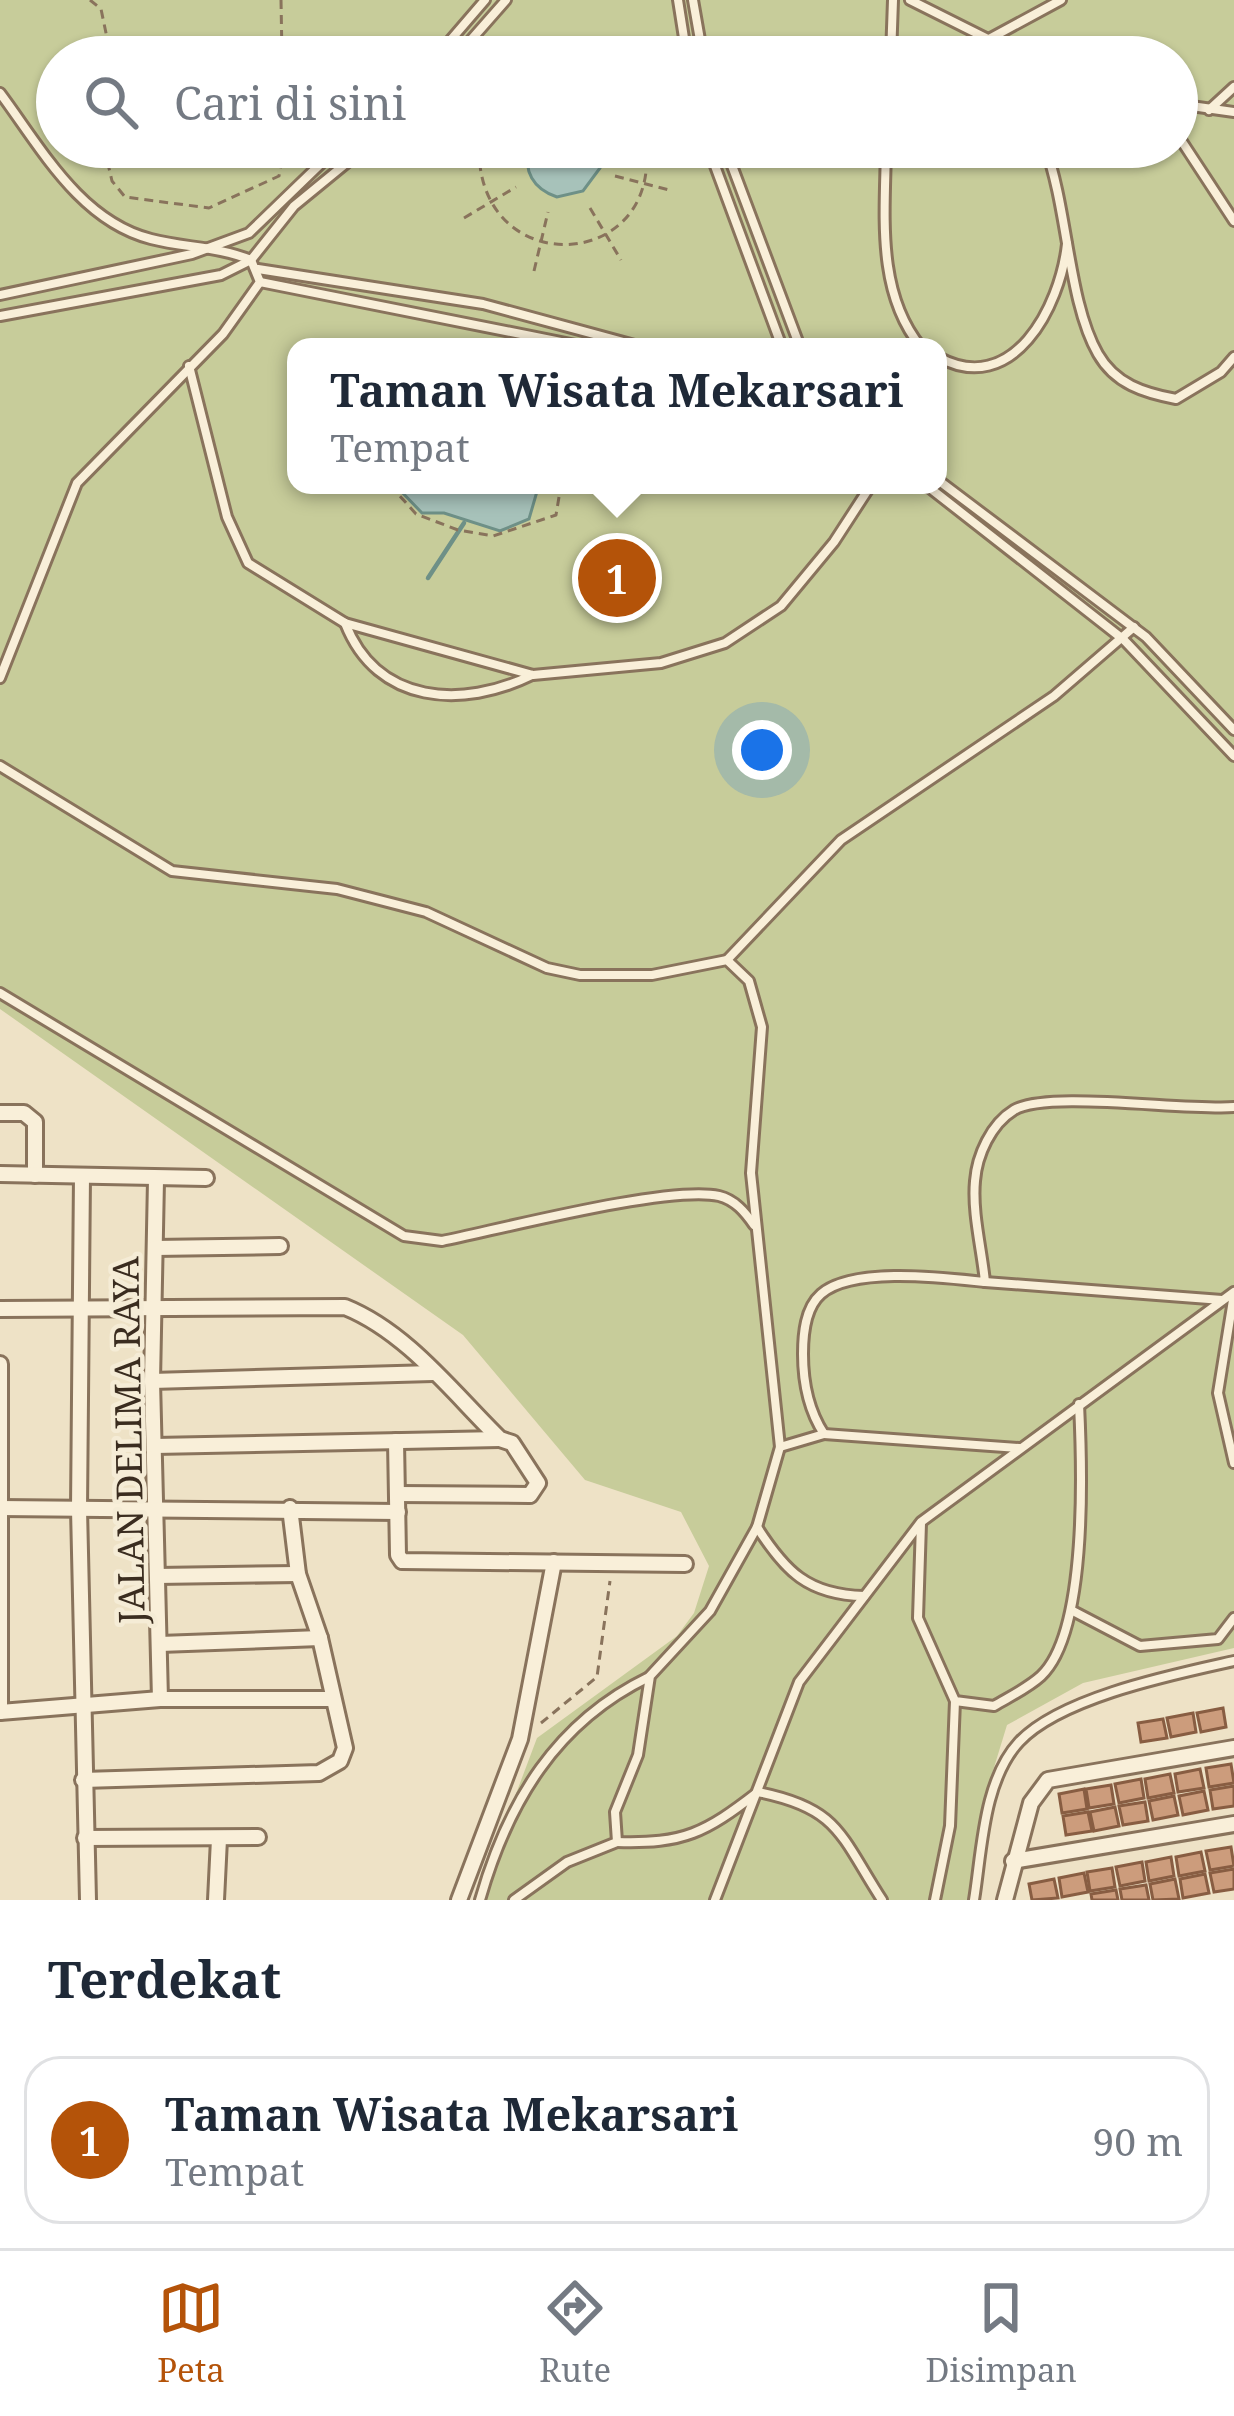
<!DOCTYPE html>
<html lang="id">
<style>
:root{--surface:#fff;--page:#f2f2f3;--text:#1f2937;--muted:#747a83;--line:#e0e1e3;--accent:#b45309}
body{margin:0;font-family:"Noto Serif",serif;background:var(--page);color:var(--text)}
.you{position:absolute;left:762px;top:750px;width:42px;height:42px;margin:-30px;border:9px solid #fff;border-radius:50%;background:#1a73e8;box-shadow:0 0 0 18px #1a73e833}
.badge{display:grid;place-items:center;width:78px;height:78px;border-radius:50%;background:var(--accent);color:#fff;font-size:39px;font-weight:700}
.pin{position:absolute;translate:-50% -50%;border:6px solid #fff;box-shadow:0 3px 12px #0006}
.popup{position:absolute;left:287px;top:338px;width:660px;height:156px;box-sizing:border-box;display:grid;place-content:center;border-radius:24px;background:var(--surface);filter:drop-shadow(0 3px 9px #0005);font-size:39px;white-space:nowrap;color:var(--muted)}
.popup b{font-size:45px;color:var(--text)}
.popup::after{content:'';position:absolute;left:50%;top:100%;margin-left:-24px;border:24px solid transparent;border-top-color:var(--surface)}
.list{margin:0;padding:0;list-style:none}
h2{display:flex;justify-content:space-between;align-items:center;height:156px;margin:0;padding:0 48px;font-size:51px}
h2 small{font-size:39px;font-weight:400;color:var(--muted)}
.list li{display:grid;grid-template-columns:78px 1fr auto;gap:36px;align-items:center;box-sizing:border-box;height:168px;margin:0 24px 24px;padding:0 24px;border:3px solid var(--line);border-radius:36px}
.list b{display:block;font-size:45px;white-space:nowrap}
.list p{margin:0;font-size:39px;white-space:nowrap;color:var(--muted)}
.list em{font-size:39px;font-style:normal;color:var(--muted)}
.icon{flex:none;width:66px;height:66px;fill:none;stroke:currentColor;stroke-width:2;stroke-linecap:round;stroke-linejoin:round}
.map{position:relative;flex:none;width:1234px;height:1900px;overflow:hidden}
.search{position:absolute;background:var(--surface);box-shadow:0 3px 9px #0004;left:36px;right:36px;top:36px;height:132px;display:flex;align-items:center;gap:30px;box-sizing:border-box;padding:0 42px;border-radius:66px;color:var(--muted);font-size:45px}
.sheet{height:348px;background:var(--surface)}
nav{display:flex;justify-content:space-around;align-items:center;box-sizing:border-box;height:168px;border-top:3px solid var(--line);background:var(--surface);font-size:33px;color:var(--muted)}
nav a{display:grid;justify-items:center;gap:6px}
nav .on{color:var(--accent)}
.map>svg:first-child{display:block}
</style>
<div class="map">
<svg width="1234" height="1900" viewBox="0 0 1234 1900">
<rect width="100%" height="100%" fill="#eee2c6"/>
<path fill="#c7cc9a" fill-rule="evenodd" d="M 0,0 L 1234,0 L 1234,1648 L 1083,1683 L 1007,1725 L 981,1810 L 972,1900 L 476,1900 L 537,1738 L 677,1636 L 694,1613 L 709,1566 L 681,1512 L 585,1480 L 463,1335 L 0,1009 ZM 57,57 L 1177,57 L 1177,147 L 57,147 ZM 296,347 L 938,347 L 938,485 L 296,485 Z"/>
<g fill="#a7c2ba" stroke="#6e9087" stroke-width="3">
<path d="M 529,147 L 597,147 L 600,168 L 583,191 L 557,197 C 533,189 523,171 529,147 Z"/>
<path d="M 395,485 L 537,485 L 538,488 L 529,519 L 500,531 L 444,513 L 422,513 Z"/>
</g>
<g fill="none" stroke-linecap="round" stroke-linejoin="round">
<path stroke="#6e9087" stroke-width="4.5" d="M 428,578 L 464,523"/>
</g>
<g fill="#cc9c7c" stroke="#885d42" stroke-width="3">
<path d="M 1223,1708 L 1226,1727 L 1201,1732 L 1197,1713 Z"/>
<path d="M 1193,1713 L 1196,1732 L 1171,1737 L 1167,1718 Z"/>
<path d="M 1163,1719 L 1167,1738 L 1141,1742 L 1138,1723 Z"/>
<path d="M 1231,1764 L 1234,1783 L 1209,1787 L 1206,1768 Z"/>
<path d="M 1200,1769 L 1204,1788 L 1178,1792 L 1175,1774 Z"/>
<path d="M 1170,1774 L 1174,1793 L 1148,1798 L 1145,1779 Z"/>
<path d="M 1141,1779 L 1144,1798 L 1119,1803 L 1115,1784 Z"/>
<path d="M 1111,1785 L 1114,1804 L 1089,1808 L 1086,1789 Z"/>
<path d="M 1234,1786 L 1234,1806 L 1213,1809 L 1210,1790 Z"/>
<path d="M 1084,1789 L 1087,1809 L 1062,1813 L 1059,1794 Z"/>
<path d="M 1204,1791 L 1208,1810 L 1183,1815 L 1179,1796 Z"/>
<path d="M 1174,1796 L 1178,1815 L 1153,1820 L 1149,1801 Z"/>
<path d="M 1145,1802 L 1148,1821 L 1123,1825 L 1119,1806 Z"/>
<path d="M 1115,1807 L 1119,1826 L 1094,1831 L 1090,1812 Z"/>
<path d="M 1088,1812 L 1092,1831 L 1066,1835 L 1063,1816 Z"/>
<path d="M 1231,1847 L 1234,1866 L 1210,1870 L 1206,1851 Z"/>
<path d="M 1201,1852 L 1205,1871 L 1179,1876 L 1176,1857 Z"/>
<path d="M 1171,1857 L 1174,1876 L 1149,1881 L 1146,1862 Z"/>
<path d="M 1142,1862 L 1145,1881 L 1120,1886 L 1116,1867 Z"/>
<path d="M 1112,1868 L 1115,1887 L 1090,1891 L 1087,1872 Z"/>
<path d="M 1234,1869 L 1234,1889 L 1214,1892 L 1210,1873 Z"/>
<path d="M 1084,1873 L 1088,1892 L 1062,1897 L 1059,1878 Z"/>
<path d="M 1205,1874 L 1209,1893 L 1183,1898 L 1180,1879 Z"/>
<path d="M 1054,1879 L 1058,1898 L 1032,1900 L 1029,1884 Z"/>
<path d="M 1175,1879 L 1179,1899 L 1153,1900 L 1150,1884 Z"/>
<path d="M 1146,1885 L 1149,1900 L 1122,1900 L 1120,1889 Z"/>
<path d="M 1116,1890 L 1118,1900 L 1092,1900 L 1091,1894 Z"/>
</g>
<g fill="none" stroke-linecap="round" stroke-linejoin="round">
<g stroke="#89735c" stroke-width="14">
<g id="service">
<path d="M 678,0 L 687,57"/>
<path d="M 693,0 L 703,57"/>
<path d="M 910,0 L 988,39 L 1040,57"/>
<path d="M 989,39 L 1061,0"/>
<path d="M 436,57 L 485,0"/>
<path d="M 456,57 L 506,0"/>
<path d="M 891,57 L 893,0"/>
<path d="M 0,93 C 41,148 80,221 151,239 C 185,248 217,246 251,260 L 260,282 L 223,334 L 77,483 L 0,678"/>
<path d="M 1177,104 L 1234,112"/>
<path d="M 1209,110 L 1234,87"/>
<path d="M 1177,134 L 1234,221"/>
<path d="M 708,147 L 782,347"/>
<path d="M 725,147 L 800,347"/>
<path d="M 886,147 C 885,215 876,292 921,347"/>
<path d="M 1045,147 C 1068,208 1068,302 1098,354 C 1115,384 1144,393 1176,399 L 1221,372 L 1234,357"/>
<path d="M 258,269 L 483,304 L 642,347"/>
<path d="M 260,282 L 586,347"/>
<path d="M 0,295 L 192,254 L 249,233 L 338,147"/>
<path d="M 0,316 L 221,275 L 251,260 L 294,206 L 366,147"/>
<path d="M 938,357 C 1013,398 1060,307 1067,244"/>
<path d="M 189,366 L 227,517 L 248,563 L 345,623 L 533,675 L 661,663 L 725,643 L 781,606 L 834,542 L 871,485"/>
<path d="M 938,480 L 1146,637 L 1234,730"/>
<path d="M 926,485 L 1124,640 L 1234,756"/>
<path d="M 345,623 C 377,705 463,709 532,675"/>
<path d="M 0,766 L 172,871 L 337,889 L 426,912 L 547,968 L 580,975 L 652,975 L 727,960 L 749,981 L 762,1027 L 751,1173 L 780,1447 L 757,1527 L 710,1611 L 650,1676 L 638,1755 L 615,1812 L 617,1842 L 567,1862 L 514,1900"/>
<path d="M 727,960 L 841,840 L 1054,696 L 1134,627"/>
<path d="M 0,993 L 404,1236 L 442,1241 C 501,1229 669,1185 719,1196 C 735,1200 745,1212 754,1225"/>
<path d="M 985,1282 L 1222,1300"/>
<path d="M 1234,1294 L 1218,1393 L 1234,1463"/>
<path d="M 824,1434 L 1019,1448"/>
<path d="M 780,1447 L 824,1434 C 809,1411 803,1381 803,1354 C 803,1334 805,1308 821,1294 C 853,1266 946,1278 985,1282 C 982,1250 972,1213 975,1181 C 977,1155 991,1124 1014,1110 C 1047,1090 1185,1111 1234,1107"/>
<path d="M 921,1523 L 918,1618 L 955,1701 L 994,1706 C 1009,1697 1028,1688 1041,1676 C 1088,1632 1082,1465 1079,1404"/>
<path d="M 757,1527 C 785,1571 808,1595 864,1596"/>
<path d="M 1071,1610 L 1140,1646 L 1218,1639 L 1234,1618"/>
<path d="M 617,1842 C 684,1844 705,1833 758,1792 C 839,1808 840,1835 882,1900"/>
<path d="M 480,1900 C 508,1802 556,1722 649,1677"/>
<path d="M 715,1900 L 799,1682 L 921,1522 L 1234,1292"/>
<path d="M 935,1900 L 950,1826 L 955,1701"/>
<path d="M 974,1900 C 982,1851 983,1781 1019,1742 C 1061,1697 1176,1674 1234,1661"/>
</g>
</g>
<g stroke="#89735c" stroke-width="20">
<g id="minor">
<path d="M 0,1113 L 24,1113 L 35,1122 L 35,1175"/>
<path d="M 0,1174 L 206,1178"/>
<path d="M 82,1176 L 79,1509 L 88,1900"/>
<path d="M 156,1180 L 152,1381 L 160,1699"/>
<path d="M 155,1248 L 280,1246"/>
<path d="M 0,1309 L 345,1307 C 407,1332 453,1393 500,1439 L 512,1443 L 538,1483 L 530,1495 L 397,1494"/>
<path d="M 0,1364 L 0,1712"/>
<path d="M 152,1381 L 433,1373"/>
<path d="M 396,1441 L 398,1555 L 402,1561 L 685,1564"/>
<path d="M 155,1446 L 500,1439"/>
<path d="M 0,1508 L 398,1512"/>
<path d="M 157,1576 L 298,1574"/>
<path d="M 160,1644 L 320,1638"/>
<path d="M 0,1712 L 160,1699 L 331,1699"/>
<path d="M 83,1780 L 319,1773 L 340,1761 L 345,1748 L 320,1638 L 298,1574 L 290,1508"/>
<path d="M 85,1838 L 258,1837"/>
<path d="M 1013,1861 L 1234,1824"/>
<path d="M 216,1900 L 219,1839"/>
<path d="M 459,1900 L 520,1739 L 554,1562"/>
<path d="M 1005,1900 L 1031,1803 L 1048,1780 L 1234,1748"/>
</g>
</g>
<g stroke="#89735c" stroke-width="3" stroke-dasharray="9 6" stroke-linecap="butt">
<path d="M 90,0 L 101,9 L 111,57"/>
<path d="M 281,0 L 282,57"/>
<path d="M 590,57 L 592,48"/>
<path d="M 104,147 L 112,181 L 125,197 L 209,208 L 279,176 L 284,147"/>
<path d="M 479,147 C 477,281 659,273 646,147"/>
<path d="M 615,176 L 673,191"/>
<path d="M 590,208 L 621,260"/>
<path d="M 464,218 L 516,187"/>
<path d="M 534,271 L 548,212"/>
<path d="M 390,485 L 416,514 L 458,530 L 493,536 L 556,515 L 561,485"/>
<path d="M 541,1723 L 597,1677 L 610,1581"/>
</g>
<use href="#service" stroke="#f9efd9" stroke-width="8"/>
<use href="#minor" stroke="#f9efd9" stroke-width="14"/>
</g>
<g text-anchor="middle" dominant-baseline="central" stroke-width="9" stroke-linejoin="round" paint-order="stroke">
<g font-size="36" fill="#3a2c1f" stroke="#f5ecd6">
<text transform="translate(128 1440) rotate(-91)">JALAN DELIMA RAYA</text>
</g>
</g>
</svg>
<div class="you"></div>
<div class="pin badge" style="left:617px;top:578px">1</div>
<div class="popup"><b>Taman Wisata Mekarsari</b>Tempat</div>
<div class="search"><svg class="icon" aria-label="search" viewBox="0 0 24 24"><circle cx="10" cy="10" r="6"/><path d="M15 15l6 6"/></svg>Cari di sini</div>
</div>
<section class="sheet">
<h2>Terdekat<small></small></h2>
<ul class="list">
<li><span class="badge">1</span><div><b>Taman Wisata Mekarsari</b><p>Tempat</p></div><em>90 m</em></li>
</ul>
</section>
<nav>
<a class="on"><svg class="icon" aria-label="map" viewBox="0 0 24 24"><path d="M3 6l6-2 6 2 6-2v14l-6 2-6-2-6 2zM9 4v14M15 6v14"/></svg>Peta</a>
<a><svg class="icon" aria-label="directions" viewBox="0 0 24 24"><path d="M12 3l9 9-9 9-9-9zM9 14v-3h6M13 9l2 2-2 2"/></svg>Rute</a>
<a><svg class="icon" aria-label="saved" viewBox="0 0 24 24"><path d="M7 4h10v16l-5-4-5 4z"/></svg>Disimpan</a>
</nav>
